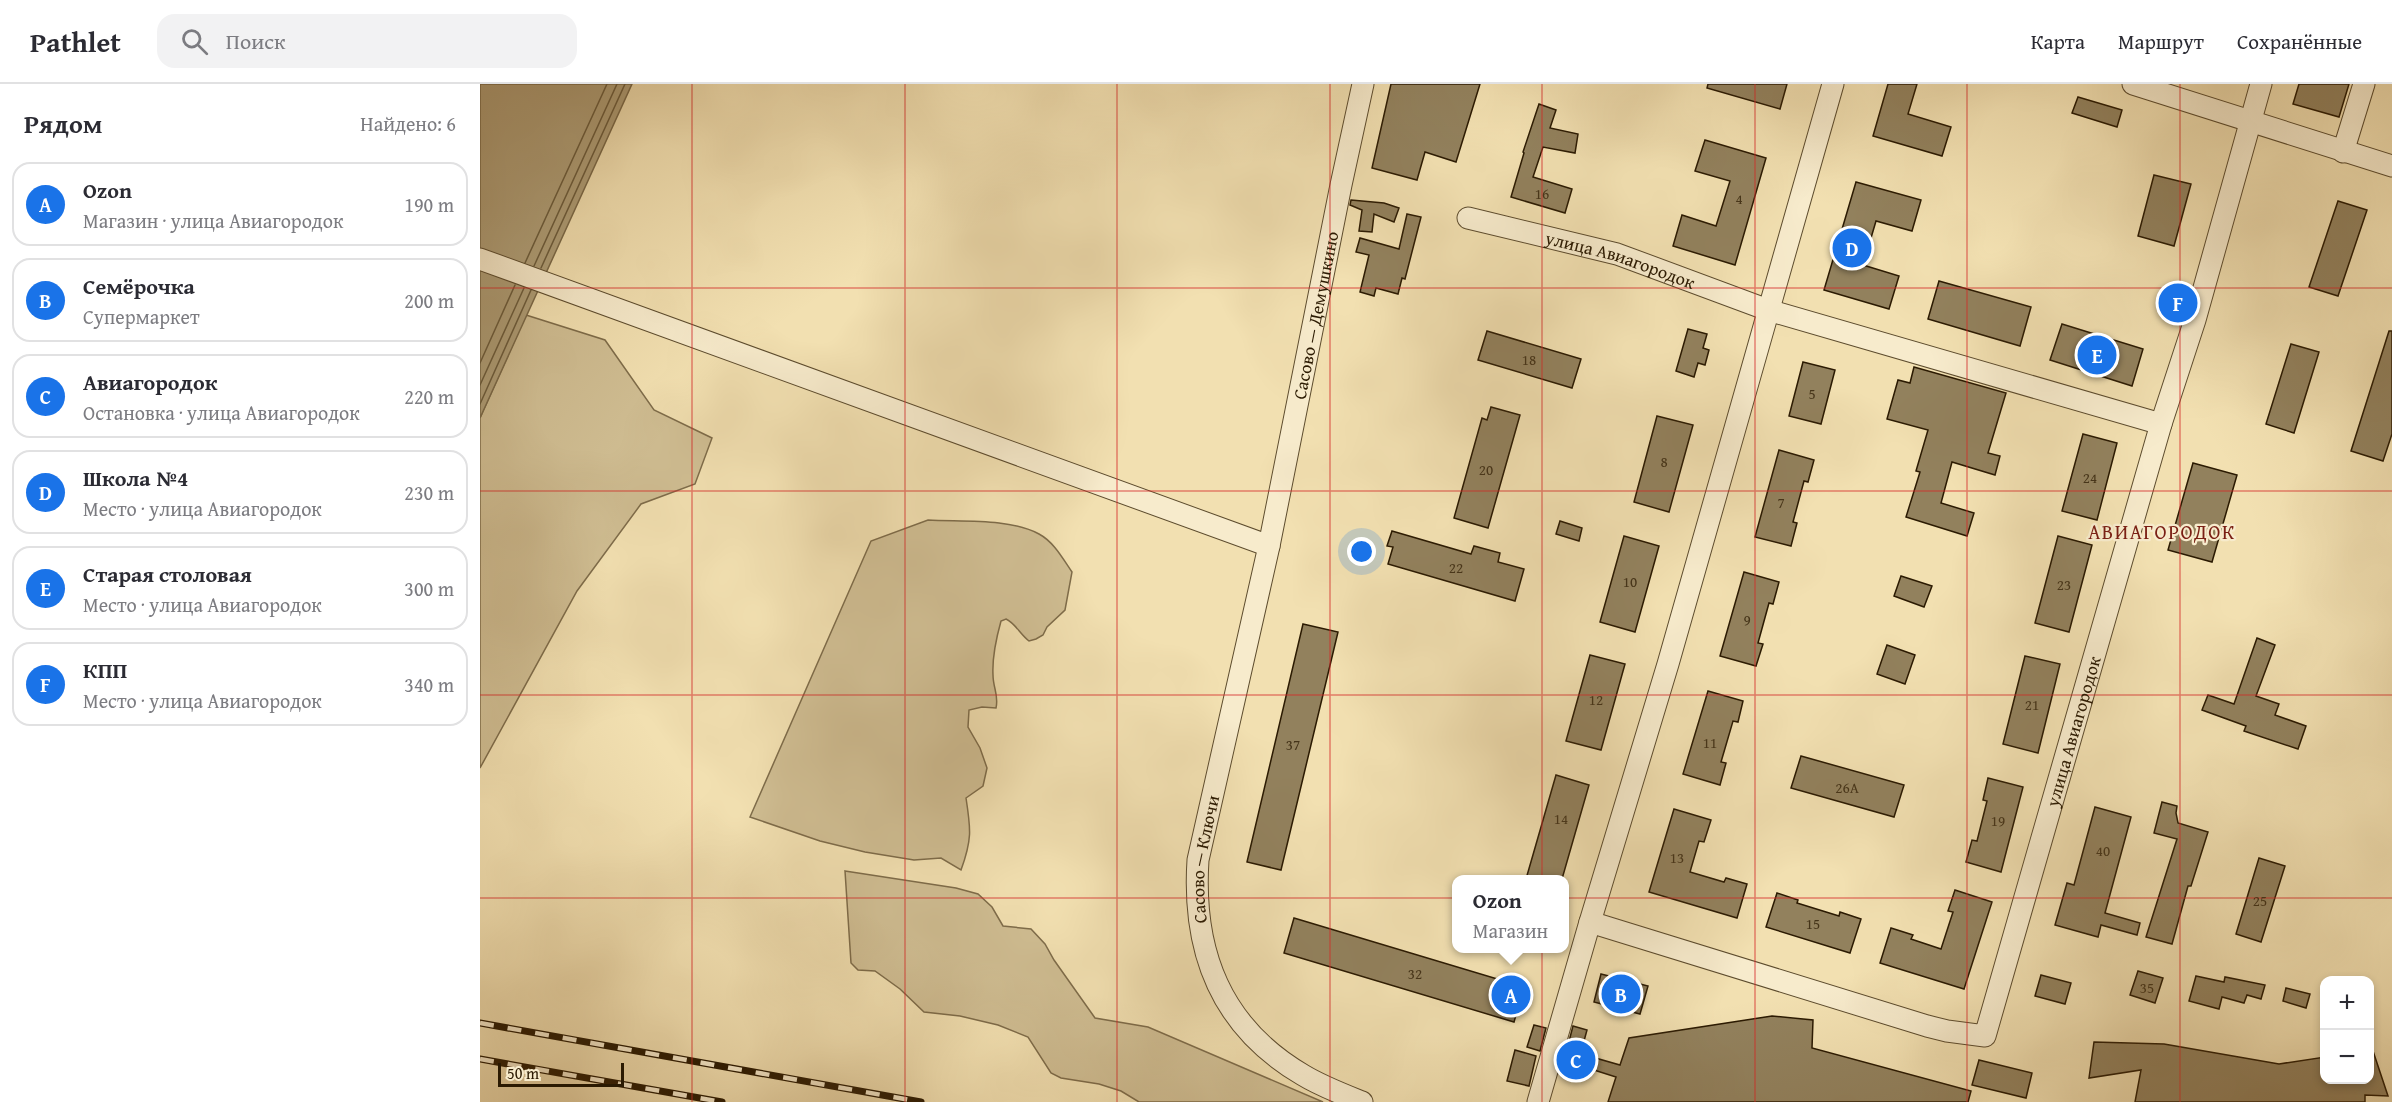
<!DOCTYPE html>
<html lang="ru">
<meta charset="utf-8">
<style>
:root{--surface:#fff;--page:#f2f2f3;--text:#2b2b33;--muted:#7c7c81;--line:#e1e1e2;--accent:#1a73e8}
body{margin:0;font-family:"Gentium Book Plus",serif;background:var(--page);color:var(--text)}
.controls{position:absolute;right:18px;bottom:18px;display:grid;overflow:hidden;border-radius:12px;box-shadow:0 3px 9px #0003}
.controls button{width:54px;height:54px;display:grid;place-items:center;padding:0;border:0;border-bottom:2px solid var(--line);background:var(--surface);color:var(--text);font:30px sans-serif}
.scale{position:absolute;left:18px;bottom:15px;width:126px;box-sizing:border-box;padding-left:6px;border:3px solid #2b1a02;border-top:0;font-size:16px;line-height:21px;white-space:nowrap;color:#2b1a02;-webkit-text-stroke:4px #f7ebcc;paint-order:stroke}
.you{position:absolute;left:882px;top:468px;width:21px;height:21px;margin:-15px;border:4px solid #fff;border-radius:50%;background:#1a73e8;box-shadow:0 0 0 9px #1a73e833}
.badge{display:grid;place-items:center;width:39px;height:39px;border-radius:50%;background:var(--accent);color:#fff;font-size:20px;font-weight:700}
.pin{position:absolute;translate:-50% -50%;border:3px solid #fff;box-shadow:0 2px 6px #0006}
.popup{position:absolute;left:972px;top:791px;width:117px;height:78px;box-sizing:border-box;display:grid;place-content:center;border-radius:12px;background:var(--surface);filter:drop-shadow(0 2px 4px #0005);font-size:20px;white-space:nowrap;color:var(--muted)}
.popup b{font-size:22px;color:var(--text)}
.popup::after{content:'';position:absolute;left:50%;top:100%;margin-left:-12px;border:12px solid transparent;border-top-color:var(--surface)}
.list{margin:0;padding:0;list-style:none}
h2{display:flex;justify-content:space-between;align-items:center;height:78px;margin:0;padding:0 24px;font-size:26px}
h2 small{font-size:20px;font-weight:400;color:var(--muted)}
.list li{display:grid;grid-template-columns:39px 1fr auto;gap:18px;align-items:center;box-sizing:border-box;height:84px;margin:0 12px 12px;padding:0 12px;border:2px solid var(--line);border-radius:18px}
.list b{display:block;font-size:22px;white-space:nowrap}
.list p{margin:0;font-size:20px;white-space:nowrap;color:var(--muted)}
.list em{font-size:20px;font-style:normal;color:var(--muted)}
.icon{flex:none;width:33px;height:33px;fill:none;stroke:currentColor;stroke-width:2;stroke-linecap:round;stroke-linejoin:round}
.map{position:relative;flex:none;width:1912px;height:1018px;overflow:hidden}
header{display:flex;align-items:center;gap:36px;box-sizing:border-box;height:84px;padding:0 30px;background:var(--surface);border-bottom:2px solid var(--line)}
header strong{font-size:28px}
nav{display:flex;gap:33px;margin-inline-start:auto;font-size:21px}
.search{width:420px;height:54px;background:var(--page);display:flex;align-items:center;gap:15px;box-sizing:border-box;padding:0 21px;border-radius:18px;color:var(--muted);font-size:22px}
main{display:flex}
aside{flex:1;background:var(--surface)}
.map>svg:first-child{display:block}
</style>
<header>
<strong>Pathlet</strong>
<div class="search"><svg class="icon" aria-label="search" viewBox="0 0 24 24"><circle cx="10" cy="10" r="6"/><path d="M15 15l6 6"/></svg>Поиск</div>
<nav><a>Карта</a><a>Маршрут</a><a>Сохранённые</a></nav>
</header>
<main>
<aside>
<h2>Рядом<small>Найдено: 6</small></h2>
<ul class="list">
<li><span class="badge">A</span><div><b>Ozon</b><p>Магазин · улица Авиагородок</p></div><em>190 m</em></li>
<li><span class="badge">B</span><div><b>Семёрочка</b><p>Супермаркет</p></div><em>200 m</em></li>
<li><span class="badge">C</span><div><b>Авиагородок</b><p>Остановка · улица Авиагородок</p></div><em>220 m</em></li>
<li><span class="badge">D</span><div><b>Школа №4</b><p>Место · улица Авиагородок</p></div><em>230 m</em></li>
<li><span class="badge">E</span><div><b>Старая столовая</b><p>Место · улица Авиагородок</p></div><em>300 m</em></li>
<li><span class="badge">F</span><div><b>КПП</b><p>Место · улица Авиагородок</p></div><em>340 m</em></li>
</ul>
</aside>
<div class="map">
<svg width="1912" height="1018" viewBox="0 0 1912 1018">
<rect width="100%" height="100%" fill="#f2e0b1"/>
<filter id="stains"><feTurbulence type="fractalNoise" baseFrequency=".00333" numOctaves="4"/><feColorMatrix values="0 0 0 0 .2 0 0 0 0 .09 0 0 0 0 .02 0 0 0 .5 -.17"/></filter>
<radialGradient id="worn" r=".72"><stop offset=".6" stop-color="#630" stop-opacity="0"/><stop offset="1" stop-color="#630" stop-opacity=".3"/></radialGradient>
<g fill="#d0be93" stroke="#7e6c4a" stroke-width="1.5">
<path d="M 46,231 L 125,256 L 174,326 L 232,354 L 215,400 L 161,420 L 97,507 L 0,684 L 0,334 Z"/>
<path d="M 448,436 C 481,438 530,434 559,450 C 574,458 583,475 592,488 L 585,526 L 567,543 L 563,551 L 556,555 L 549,557 C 540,550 535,539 526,535 L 521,537 C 516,555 512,573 513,591 C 513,604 519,611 516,624 L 502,623 L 489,626 L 488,643 L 500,664 L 507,684 L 503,702 L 486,714 C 491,746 492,756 481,786 L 461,774 L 434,776 L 385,768 L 340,757 L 270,733 L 391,457 Z"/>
<path d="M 365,787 L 476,804 L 498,810 L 512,823 L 523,842 L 551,845 L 565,860 L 574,876 L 615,934 L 668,943 L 843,1018 L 659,1018 L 641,1007 L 619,1000 L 581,994 L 571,989 L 548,953 L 518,941 L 480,932 L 444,928 L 420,905 L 395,887 L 378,886 L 371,879 Z"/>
</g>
<path fill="#ae9d76" stroke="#7a6948" stroke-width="1.5" d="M 0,0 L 152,0 L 0,334 Z"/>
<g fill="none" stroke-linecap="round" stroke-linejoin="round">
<g stroke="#6c5c3c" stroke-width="1.5">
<path d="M 45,179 L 127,0"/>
<path d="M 54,182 L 137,0"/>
<path d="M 61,184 L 145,0"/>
<path d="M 0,279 L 35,201"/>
<path d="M 0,301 L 44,204"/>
<path d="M 0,320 L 51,206"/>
</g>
</g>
<g fill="#92815d" stroke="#2b1a02" stroke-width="1.5">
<path d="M 911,0 L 1000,0 L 976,78 L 945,68 L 937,96 L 892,84 Z"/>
<path d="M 1228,0 L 1307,0 L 1300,25 L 1227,4 Z"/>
<path d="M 1408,0 L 1437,0 L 1428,30 L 1471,43 L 1462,72 L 1393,52 Z"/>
<path d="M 1819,0 L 1869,0 L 1859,33 L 1813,20 Z"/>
<path d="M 1598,13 L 1642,26 L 1637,43 L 1592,29 Z"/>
<path d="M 1059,20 L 1076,26 L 1070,44 L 1098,50 L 1095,69 L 1063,63 L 1053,93 L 1092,105 L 1085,129 L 1031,113 L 1044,69 L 1043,68 Z"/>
<path d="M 1225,56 L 1286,74 L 1255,181 L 1193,162 L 1202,131 L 1236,142 L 1250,97 L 1215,87 Z"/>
<path d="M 1674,91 L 1711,100 L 1694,162 L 1658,152 Z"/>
<path d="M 1376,98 L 1441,116 L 1432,147 L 1396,137 L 1383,181 L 1419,192 L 1409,225 L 1344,206 Z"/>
<path d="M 871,116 L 904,119 L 919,124 L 914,138 L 894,130 L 892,148 L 879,147 L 882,126 L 870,121 Z"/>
<path d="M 1858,117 L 1887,126 L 1858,212 L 1829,203 Z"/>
<path d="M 927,130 L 941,133 L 925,195 L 922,194 L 918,210 L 896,204 L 894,212 L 880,208 L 889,171 L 876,168 L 880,154 L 919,165 Z"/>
<path d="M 1459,197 L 1551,223 L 1540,262 L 1448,235 Z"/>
<path d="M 1687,206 L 1708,212 L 1703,231 L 1682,225 Z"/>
<path d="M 1582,240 L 1663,265 L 1652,302 L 1570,276 Z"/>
<path d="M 1208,245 L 1227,250 L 1223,264 L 1229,266 L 1225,281 L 1218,279 L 1214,293 L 1196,287 Z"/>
<path d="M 1007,247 L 1101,275 L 1092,304 L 998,276 Z"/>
<path d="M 1909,247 L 1912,247 L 1912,350 L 1903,377 L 1871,367 Z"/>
<path d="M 1811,260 L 1839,268 L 1814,349 L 1786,340 Z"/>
<path d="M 1323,278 L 1355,286 L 1341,340 L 1309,332 Z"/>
<path d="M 1434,283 L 1526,309 L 1508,369 L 1520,372 L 1515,391 L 1472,378 L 1461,419 L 1494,429 L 1487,452 L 1426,433 L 1440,388 L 1436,387 L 1448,346 L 1407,335 L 1418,296 L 1430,299 Z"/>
<path d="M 1011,323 L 1040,331 L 1008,444 L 974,434 L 1002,334 L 1007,336 Z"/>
<path d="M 1177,332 L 1213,341 L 1189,428 L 1154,418 Z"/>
<path d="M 1603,350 L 1637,359 L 1617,436 L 1582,427 Z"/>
<path d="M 1299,366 L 1334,376 L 1328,398 L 1324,397 L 1313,438 L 1317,439 L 1311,462 L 1275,453 Z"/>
<path d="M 1713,379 L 1757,391 L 1732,478 L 1688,466 Z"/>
<path d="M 1080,437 L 1102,444 L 1099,457 L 1076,450 Z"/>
<path d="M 912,447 L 991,470 L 994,462 L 1020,469 L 1018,478 L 1044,485 L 1035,517 L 908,480 L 913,463 L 907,462 Z"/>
<path d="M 1144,452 L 1179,462 L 1155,548 L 1120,538 Z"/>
<path d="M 1578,452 L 1612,461 L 1589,548 L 1555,539 Z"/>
<path d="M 1264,488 L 1299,498 L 1293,520 L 1289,519 L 1278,559 L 1283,560 L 1276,582 L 1240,572 Z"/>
<path d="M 1421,492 L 1452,502 L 1444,523 L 1414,512 Z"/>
<path d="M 823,540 L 858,548 L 801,786 L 767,778 Z"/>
<path d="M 1777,554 L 1795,561 L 1776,612 L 1799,620 L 1795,631 L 1826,642 L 1818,665 L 1764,647 L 1766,642 L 1722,626 L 1728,611 L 1754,620 Z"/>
<path d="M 1407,561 L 1435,571 L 1425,600 L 1397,590 Z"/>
<path d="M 1110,571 L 1145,580 L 1121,666 L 1086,657 Z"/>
<path d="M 1545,572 L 1580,580 L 1558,669 L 1523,660 Z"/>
<path d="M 1228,607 L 1263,617 L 1258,638 L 1253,637 L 1241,678 L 1246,679 L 1240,701 L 1203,690 Z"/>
<path d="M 1321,672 L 1424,701 L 1414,733 L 1311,704 Z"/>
<path d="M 1076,691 L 1109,701 L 1082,795 L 1046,795 Z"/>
<path d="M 1508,694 L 1543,703 L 1521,788 L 1486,778 L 1492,756 L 1497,757 L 1507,717 L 1503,716 Z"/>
<path d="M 1682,718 L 1697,722 L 1696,729 L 1698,739 L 1728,748 L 1711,802 L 1708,802 L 1692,860 L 1666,853 L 1697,755 L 1674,749 Z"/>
<path d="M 1615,723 L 1651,733 L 1625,829 L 1660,839 L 1657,851 L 1621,841 L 1618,853 L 1575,841 L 1587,799 L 1594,801 Z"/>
<path d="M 1194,725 L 1231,736 L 1224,758 L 1219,757 L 1210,788 L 1244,798 L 1246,794 L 1267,800 L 1257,834 L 1169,808 Z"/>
<path d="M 1779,774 L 1805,782 L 1781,858 L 1756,850 Z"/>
<path d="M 1475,806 L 1512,818 L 1484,905 L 1400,879 L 1411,844 L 1433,851 L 1431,855 L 1461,865 L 1473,828 L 1468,827 Z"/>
<path d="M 1297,809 L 1318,816 L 1317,819 L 1359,832 L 1360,828 L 1381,835 L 1370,869 L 1286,843 Z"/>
<path d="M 814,834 L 1044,903 L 1034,938 L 804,869 Z"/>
<path d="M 1658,887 L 1683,894 L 1675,919 L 1650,911 Z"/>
<path d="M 1121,890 L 1168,902 L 1160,930 L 1114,918 Z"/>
<path d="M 1561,891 L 1591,899 L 1585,920 L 1555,912 Z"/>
<path d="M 1716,892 L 1744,898 L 1745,893 L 1785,901 L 1781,915 L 1767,911 L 1764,919 L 1742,913 L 1739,925 L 1709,917 Z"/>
<path d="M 1806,904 L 1830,910 L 1826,924 L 1803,917 Z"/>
<path d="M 1292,932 L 1333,936 L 1332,964 L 1491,1007 L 1488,1018 L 1128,1018 L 1136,993 L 1095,980 L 1098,969 L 1140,981 L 1149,954 Z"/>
<path d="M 1054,941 L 1066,944 L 1060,967 L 1047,963 Z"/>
<path d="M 1093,942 L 1107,946 L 1101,968 L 1087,965 Z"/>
<path d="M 1614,958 L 1684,960 L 1799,980 L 1845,973 L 1845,996 L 1890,996 L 1890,964 L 1892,964 L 1908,1012 L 1885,1011 L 1885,1018 L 1655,1018 L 1661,986 L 1609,994 Z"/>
<path d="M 1035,966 L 1056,972 L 1049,1002 L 1027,997 Z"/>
<path d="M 1499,976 L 1552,989 L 1546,1014 L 1492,1001 Z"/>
</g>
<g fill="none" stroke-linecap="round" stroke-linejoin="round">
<g stroke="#5d4c2e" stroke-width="23">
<g id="minor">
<path d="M 1653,0 L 1912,82"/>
<path d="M 1863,68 L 1884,0"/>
<path id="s1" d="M 988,134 L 1137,170 L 1288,226 L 1681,340"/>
<path d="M 0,175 L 789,462"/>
<path d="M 1110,838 L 1188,580 L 1353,0"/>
<path id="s2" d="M 882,1018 C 862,1010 841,1002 823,991 C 741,943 712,868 718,776 L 789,462 L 861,101 L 883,0"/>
<path id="s3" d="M 1058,1018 L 1110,838 L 1447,942 L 1467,947 L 1505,952 L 1681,340 L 1715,236 L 1781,0"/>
</g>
</g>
<use href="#minor" stroke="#f7ebcc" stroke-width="21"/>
<g stroke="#2b1a02" stroke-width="7">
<g id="rail">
<path d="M 0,939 L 441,1018"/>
<path d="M 0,975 L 242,1018"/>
</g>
</g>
<use href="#rail" stroke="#f7ebcc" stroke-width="4.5" stroke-dasharray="14" stroke-linecap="butt"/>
</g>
<path fill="none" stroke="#d62828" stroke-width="1.5" stroke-opacity="0.55" d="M 212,0 L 212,1018M 425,0 L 425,1018M 637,0 L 637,1018M 850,0 L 850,1018M 1062,0 L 1062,1018M 1275,0 L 1275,1018M 1487,0 L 1487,1018M 1700,0 L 1700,1018M 0,204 L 1912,204M 0,407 L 1912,407M 0,611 L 1912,611M 0,814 L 1912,814"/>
<g text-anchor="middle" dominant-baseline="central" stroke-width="4.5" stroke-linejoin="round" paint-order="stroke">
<g font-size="15" fill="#453419">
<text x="1062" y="109">16</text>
<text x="1259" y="114">4</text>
<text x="1049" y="275">18</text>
<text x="1332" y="309">5</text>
<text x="1184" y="377">8</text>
<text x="1006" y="385">20</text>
<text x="1610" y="393">24</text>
<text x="1301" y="418">7</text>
<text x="976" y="483">22</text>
<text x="1150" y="497">10</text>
<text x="1584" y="500">23</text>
<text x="1267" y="535">9</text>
<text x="1116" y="615">12</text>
<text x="1552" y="620">21</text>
<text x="1230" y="658">11</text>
<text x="813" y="660">37</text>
<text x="1367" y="703">26А</text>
<text x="1081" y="734">14</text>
<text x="1518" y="736">19</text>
<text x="1623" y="766">40</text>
<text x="1197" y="773">13</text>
<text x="1780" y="816">25</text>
<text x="1333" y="839">15</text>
<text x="935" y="889">32</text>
<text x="1667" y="903">35</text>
</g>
<g font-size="18" fill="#2b1a02" stroke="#f7ebcc">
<text stroke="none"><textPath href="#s1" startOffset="158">улица Авиагородок</textPath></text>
<text stroke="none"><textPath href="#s2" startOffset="876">Сасово — Демушкино</textPath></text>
<text stroke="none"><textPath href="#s3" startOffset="916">улица Авиагородок</textPath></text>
<text stroke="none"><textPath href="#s2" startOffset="320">Сасово — Ключи</textPath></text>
</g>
<g font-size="20" letter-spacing="1.5" fill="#7a1f14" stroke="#f7ebcc">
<text x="1682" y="447">АВИАГОРОДОК</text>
</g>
</g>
<rect width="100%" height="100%" filter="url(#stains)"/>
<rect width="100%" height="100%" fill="url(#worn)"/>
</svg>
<div class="controls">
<button>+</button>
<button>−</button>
</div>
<div class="scale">50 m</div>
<div class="you"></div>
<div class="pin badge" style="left:1031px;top:911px">A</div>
<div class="popup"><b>Ozon</b>Магазин</div>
<div class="pin badge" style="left:1141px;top:910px">B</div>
<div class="pin badge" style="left:1096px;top:976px">C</div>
<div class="pin badge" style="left:1372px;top:164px">D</div>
<div class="pin badge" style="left:1617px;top:271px">E</div>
<div class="pin badge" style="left:1698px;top:219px">F</div>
</div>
</main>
